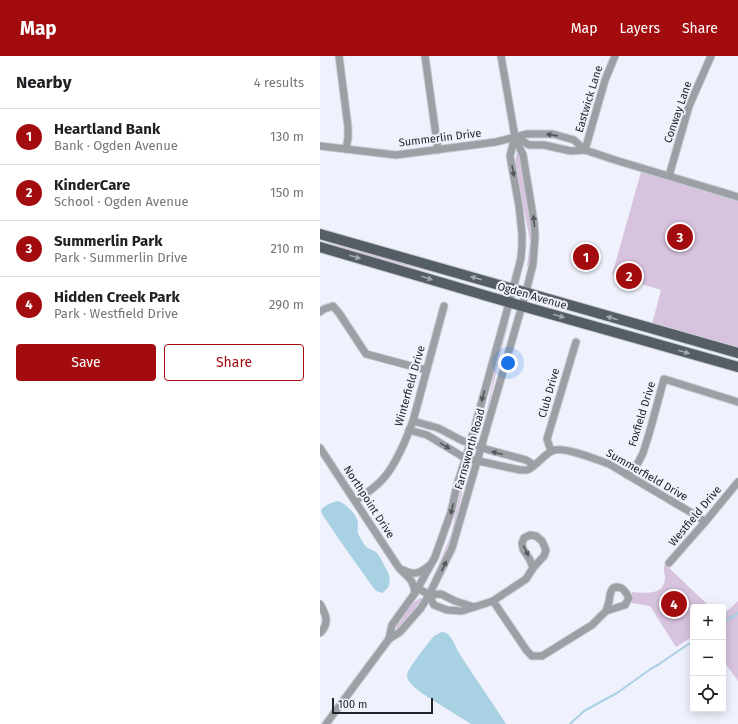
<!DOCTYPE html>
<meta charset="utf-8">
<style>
:root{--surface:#fff;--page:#f6f6f6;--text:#202124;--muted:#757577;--line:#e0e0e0;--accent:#a30c0e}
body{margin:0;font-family:"Fira Sans",sans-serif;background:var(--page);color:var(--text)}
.controls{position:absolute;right:12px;bottom:12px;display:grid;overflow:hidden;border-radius:4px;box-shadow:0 2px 10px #0003}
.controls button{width:36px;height:36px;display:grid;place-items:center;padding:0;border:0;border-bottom:1px solid var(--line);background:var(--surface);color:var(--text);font:20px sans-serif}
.scale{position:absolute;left:12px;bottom:10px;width:101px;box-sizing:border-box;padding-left:4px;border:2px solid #232429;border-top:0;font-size:11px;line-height:14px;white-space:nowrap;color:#232429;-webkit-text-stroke:3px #eff2fd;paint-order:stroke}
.you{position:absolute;left:188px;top:307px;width:14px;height:14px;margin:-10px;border:3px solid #fff;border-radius:50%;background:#1a73e8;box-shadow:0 0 0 6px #1a73e833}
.badge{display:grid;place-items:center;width:26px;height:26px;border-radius:50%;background:var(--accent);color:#fff;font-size:13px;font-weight:700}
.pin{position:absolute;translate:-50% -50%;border:2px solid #fff;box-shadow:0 1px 4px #0006}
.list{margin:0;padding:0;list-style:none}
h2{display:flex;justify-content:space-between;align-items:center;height:52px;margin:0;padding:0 16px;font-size:17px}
h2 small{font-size:13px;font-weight:400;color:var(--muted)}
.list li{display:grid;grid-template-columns:26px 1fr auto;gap:12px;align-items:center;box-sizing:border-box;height:56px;padding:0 16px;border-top:1px solid var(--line)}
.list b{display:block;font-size:15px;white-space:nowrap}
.list p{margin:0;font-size:13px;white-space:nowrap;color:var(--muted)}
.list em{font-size:13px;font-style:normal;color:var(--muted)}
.actions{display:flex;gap:8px;padding:12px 16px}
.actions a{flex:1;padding:9px 0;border:1px solid var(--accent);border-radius:4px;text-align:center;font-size:14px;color:var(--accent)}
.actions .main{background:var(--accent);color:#fff}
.icon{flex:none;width:22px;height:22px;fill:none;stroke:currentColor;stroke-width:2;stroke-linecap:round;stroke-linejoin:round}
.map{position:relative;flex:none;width:418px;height:668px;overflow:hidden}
header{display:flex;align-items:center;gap:24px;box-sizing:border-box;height:56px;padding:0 20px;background:var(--accent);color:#fff}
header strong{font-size:19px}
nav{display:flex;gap:22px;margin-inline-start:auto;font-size:14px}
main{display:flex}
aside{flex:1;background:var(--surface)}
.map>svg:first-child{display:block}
</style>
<header>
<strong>Map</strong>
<nav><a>Map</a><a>Layers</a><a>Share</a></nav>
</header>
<main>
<aside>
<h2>Nearby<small>4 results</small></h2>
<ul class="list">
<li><span class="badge">1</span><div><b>Heartland Bank</b><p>Bank · Ogden Avenue</p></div><em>130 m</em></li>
<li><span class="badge">2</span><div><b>KinderCare</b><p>School · Ogden Avenue</p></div><em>150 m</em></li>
<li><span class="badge">3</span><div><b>Summerlin Park</b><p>Park · Summerlin Drive</p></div><em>210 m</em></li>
<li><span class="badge">4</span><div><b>Hidden Creek Park</b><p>Park · Westfield Drive</p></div><em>290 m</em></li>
</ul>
<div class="actions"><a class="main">Save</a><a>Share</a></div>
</aside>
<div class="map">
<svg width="418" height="668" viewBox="0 0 418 668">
<rect width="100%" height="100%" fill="#eff2fd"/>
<g fill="#d8c3df">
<path d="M 197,95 L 198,95 C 204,124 211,155 212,185 C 212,193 210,202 209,210 L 207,210 L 210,185 L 195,106 Z"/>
<path d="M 321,116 L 418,143 L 418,293 L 332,268 L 341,234 L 292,219 Z"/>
<path d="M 0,185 L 74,203 L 124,219 L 47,200 L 0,187 Z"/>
<path d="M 188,266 L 189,266 L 179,303 L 167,357 L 161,379 L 160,380 L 166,358 L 177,304 Z"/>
<path d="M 148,411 L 132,480 L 123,502 L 113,522 L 131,479 L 144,419 L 147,411 Z"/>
<path d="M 345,508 L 390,551 L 373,551 L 373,580 L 356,591 L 330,550 L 312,547 L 312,536 C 325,537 346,540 345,520 C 344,514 343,514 345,508 Z"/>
<path d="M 100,542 L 102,543 L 80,573 L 77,574 L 76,570 L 92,548 Z"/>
<path d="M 418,545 L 418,625 L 403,604 L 403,559 Z"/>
</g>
<g fill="#a8d1e3">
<path d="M 18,445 C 26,447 37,459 38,467 C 38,470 37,474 38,477 C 39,481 42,484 44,488 C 47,493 52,493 56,496 C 59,499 61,503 63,507 C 69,517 75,529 62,537 L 59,536 L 55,534 L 25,492 L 2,458 L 1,454 C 5,449 12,446 18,445 Z"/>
<path d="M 122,576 C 131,576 135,590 139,597 C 154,621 171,644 186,668 L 151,668 L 103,638 C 97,633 87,627 87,619 C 88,612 109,586 114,580 C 117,578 119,577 122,576 Z"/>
</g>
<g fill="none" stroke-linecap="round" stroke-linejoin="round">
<g stroke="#a8d1e3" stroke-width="2">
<path d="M 403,566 L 416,559 L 418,557"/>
<path d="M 250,668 L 264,655 L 297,637 L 332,612 L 338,609 L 342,606 L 373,585"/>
</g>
<g stroke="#cacdd7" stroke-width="9">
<g id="minor">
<path d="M 19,0 L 28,71 L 28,82 L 26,93"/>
<path d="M 105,0 L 118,94"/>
<path d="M 196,81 L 209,89 L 224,89 L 251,95 L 265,94"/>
<path d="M 0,90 L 76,99 L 176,86 L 207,78 L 233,78 L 254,84 L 265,94 L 295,104 L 418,141"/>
<path d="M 265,94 L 285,24 L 295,0"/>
<path d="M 349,120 L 369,50 L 391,0"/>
<path d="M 0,256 L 4,253 L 13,250 L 19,257 L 46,298 L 106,314"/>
<path d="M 93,365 L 118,372 L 143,385 L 169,394 L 206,404 L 214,409"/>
<path d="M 89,374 L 107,379 L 145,402 L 200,414 C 202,414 205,414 207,414 C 216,411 223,399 232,395 C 241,389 278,404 289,408 L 377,460 L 385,466"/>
<path d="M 0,392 L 79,512 C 88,522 93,522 95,537"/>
<path d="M 231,395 L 227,383 L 256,286"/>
<path d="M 307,419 L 318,407 L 323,397 L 329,378 L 344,323 L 418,346"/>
<path d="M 35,445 C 44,439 53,433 60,426 C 75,412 86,384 93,365 L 124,250"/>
<path d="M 349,507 L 385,466 L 418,426"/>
<path d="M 83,514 C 95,520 100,517 110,509"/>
<path d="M 98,532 L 109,539 L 114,549 L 127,554 L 142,555 L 173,545 L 206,523 L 213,512 L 224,500 L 226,494 L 222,485 L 216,480 L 210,479 L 204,482 L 202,487 L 203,493 L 210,504 L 213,512"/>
<path d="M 109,539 L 121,538 L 135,545 L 154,551"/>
<path d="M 173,545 L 207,595 L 212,600 L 222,600 L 272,569 L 286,555 L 305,549 L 309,542 C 307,538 305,534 301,532 C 290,528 290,539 289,546 C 288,549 287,552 286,555"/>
<path d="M 0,548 C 6,558 10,568 0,577"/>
<path d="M 69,583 L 80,576 L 101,552 L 109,539 L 132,492 L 206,236 L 213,208 L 215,180 L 214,166 L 203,99 L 195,81 L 181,0"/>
<path d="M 6,668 L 69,583 L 72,569 L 95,537 L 115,501 L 131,456 L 137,429 L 150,388 L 193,233 L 201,202 L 202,189 L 202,178 L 199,150 L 190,100 L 195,81"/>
</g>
</g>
<g stroke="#cacdd7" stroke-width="12">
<g id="primary">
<path d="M 0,178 L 418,297"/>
<path d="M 0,191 L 174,242 L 418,311"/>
</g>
</g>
<use href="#minor" stroke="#9ca0a5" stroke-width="7"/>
<use href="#primary" stroke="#555d65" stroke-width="10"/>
</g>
<defs><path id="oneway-solid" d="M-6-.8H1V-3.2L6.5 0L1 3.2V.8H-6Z"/></defs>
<g fill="#53565b">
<use href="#oneway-solid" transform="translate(232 79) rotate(-172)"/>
<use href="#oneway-solid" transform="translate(193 115) rotate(80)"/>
<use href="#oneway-solid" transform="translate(214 165) rotate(-96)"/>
<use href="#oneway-solid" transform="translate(163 340) rotate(106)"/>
<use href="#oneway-solid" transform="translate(125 390) rotate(31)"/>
<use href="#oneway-solid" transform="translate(177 397) rotate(-165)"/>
<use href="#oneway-solid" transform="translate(132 453) rotate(104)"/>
<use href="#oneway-solid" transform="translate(206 495) rotate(64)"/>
<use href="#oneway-solid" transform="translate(124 510) rotate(-64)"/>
</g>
<g fill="#a2a8b1">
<use href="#oneway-solid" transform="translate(35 201) rotate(16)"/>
<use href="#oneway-solid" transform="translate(107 222) rotate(17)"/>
<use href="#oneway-solid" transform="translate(156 222) rotate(-164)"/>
<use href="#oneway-solid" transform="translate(239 260) rotate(16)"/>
<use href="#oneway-solid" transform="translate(292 262) rotate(-164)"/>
<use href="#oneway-solid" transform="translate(364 296) rotate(16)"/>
</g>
<g text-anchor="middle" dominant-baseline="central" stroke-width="4" stroke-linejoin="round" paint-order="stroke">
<g font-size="11" fill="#232429" stroke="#eff2fd">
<text transform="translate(269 43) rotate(-73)">Eastwick Lane</text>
<text transform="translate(358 56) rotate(-71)">Conway Lane</text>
<text transform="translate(120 82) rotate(-7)">Summerlin Drive</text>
<text transform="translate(212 240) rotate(16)">Ogden Avenue</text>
<text transform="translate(90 330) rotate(-74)">Winterfield Drive</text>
<text transform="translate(229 337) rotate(-74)">Club Drive</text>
<text transform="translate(322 358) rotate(-73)">Foxfield Drive</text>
<text transform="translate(150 393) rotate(-74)">Farnsworth Road</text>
<text transform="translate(327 419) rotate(30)">Summerfield Drive</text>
<text transform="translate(49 446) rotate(57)">Northpoint Drive</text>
<text transform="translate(375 460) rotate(-50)">Westfield Drive</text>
</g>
</g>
</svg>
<div class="controls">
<button>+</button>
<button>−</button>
<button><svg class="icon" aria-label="locate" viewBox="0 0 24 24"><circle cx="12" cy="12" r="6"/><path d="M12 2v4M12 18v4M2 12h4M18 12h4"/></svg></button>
</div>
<div class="scale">100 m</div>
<div class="you"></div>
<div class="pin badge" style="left:266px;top:201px">1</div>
<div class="pin badge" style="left:309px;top:220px">2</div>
<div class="pin badge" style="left:360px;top:181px">3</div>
<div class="pin badge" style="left:354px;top:548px">4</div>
</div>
</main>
